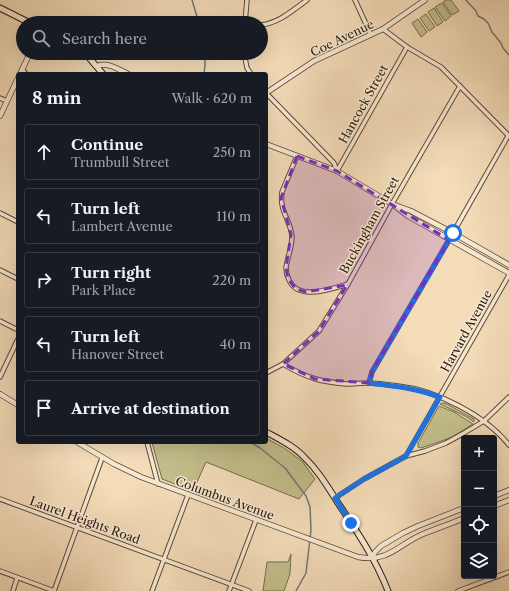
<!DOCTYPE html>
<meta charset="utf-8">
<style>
:root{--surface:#171b24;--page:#20242c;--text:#f1f3f6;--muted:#9ea1a6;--line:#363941}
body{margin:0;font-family:"Libre Caslon Text",serif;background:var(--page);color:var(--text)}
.controls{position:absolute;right:12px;bottom:12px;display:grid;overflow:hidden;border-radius:4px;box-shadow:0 4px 16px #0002}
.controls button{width:36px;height:36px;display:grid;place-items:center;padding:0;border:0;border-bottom:1px solid var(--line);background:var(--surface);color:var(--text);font:20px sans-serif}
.stop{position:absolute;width:12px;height:12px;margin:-9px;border:3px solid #1a73e8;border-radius:50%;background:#fff}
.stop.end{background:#1a73e8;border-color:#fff;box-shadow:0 1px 4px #0008}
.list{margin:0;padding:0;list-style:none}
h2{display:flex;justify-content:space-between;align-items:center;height:52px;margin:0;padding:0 16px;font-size:17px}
h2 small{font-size:13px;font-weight:400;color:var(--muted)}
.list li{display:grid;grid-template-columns:26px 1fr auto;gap:12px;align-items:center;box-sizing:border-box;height:56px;margin:0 8px 8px;padding:0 8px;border:1px solid var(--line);border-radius:4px}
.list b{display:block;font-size:15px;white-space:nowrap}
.list p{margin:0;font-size:13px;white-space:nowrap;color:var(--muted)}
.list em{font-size:13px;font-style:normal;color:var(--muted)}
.icon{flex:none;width:22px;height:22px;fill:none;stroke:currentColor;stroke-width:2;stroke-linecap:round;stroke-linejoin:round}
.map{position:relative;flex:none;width:509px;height:591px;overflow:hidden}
.search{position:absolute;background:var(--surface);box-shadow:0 4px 16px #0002;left:16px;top:16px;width:252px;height:44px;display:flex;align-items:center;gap:10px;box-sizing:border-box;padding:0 14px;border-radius:22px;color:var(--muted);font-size:15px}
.panel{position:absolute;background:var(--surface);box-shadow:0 4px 16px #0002;left:16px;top:72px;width:252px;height:372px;border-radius:4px}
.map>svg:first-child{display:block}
</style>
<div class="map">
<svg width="509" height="591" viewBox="0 0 509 591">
<rect width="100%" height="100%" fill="#f4dcb9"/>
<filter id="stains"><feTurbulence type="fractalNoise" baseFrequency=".005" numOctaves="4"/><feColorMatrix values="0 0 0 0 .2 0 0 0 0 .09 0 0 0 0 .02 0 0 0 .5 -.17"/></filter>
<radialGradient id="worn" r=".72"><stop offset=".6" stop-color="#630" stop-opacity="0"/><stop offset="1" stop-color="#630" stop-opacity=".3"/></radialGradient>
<g fill="#c2be8b" stroke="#756c4c">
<path d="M 446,0 L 451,0 L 459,11 L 452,15 L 443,2 Z"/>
<path d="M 442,3 L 451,16 L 445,21 L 435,7 Z"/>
<path d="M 434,8 L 443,22 L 437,26 L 428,12 Z"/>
<path d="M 426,14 L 435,27 L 429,31 L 420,18 Z"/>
<path d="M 418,19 L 427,32 L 421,37 L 412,23 Z"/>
<path d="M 442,403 L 445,403 L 474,419 L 474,422 L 465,416 L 440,404 Z"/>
<path d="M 439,406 L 454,412 L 473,424 L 453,437 L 421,448 L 418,447 L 418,443 Z"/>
<path d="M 266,438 L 284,448 L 302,461 L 315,479 L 299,499 L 206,462 L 193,491 L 162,479 L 153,446 L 152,442 L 266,442 Z"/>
<path d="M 291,554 L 290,574 L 284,591 L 263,591 L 267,562 L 288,562 Z"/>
</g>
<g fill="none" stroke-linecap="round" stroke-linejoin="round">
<g stroke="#6f7a74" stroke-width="1.5">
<path d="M 192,0 L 199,23"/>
<path d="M 466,0 L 476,11 L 478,16 L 484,19 L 488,23 L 492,32 L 501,43 L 503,48 L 509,55"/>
<path d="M 204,74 L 205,65 L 205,53"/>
<path d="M 250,442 L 260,448 L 285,468 L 306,496 L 310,507 L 311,530 L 306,573 L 296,591"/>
</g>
<g stroke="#5b4b39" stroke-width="5.5">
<g id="minor">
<path d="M 355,0 L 371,35"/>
<path d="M 245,23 L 247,0"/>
<path d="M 261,25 C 279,23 293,10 307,0"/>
<path d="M 383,29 L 407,47 L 441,67 L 509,136"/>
<path d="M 244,53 L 247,68 L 251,74"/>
<path d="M 22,69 L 26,74"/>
<path d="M 266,93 L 334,163 L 337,171"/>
<path d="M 0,98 L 7,101"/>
<path d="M 297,156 L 282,192 C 279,212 291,220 292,237 C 292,248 287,258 286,268 C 286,272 287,276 289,280 C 298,301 331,289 348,284"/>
<path d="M 337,171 L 407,47"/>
<path d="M 0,213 L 18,222"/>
<path d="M 0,270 L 18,279"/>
<path d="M 0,321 L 18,330"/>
<path d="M 283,364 C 293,370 305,376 316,379 C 326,382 336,383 346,384 C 353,384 361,383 368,383 C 378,383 388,385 398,386 C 436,390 485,415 509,445"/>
<path d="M 266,373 L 283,364 L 319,331 L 348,284 L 392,204 L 460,86"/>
<path d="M 0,377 L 18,339"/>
<path d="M 369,383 L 372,372 L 449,240 L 508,136"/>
<path d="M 147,442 L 158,484"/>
<path d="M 406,456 L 509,275"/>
<path d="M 335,498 L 364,479 L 406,456 L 425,451 L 446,443 L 464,433 L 484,421 L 509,397"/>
<path d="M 0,499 L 249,591"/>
<path d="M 0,571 L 54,591"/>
<path d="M 13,591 L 17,578"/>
<path d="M 54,591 L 102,458"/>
<path d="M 152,591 L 188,495"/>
<path d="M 229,591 L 256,520"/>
<path d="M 458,591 L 509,572"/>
</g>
</g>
<g stroke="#5b4b39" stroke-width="6">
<g id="tertiary">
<path d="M 97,66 C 108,62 118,69 128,74"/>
<path d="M 20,74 L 30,53"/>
<path d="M 266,93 L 314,61 L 383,29 L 425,0"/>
<path d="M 0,116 L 18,78"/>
<path d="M 266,144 L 337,171 L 392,204 L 411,211 L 453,233 L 509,265"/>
<path d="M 395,206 L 408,216 L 509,273"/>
<path d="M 0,394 L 18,405"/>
<path d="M 77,442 L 114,464 L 141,477 L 358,557 C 388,563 399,544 423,534 C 437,528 451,524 464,518"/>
<path d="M 494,496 L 509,490"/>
<path d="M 494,506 L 509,500"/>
<path d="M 372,558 L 375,552 L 381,546 L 403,533 L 418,526 L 464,508"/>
</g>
</g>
<g stroke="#281b0e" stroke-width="7">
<g id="secondary">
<path d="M 0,8 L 30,23"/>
<path d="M 85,53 L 103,74"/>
<path d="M 266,432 C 279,439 294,446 304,457 C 319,471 329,489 340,506 C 358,533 376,560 388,591"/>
</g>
</g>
<use href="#minor" stroke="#f8e8d2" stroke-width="3.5"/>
<use href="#tertiary" stroke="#f8e8d2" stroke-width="4.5"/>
<use href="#secondary" stroke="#f8e8d2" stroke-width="5"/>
</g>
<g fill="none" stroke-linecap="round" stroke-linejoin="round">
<path stroke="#1a73e8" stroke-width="5" d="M 351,523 L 335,498 L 364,479 L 406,456 L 440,397 C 415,388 395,386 369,383 L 372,372 L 453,233"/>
</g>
<path fill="#7b2cbf" fill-opacity="0.2" stroke="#7b2cbf" stroke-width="3" stroke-dasharray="8 5" stroke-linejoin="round" d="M 297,156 L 337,171 L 449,240 L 372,372 L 369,383 L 315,379 L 283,364 L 319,331 L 347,285 L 306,292 L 296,289 L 288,279 L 286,268 L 291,234 L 281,198 Z"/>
<g text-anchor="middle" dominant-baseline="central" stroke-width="3" stroke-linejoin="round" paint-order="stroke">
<g font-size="12" fill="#281b0e" stroke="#f8e8d2">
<text transform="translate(342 38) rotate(-26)">Coe Avenue</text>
<text transform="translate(363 104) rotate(-61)">Hancock Street</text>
<text transform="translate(369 225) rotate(-61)">Buckingham Street</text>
<text transform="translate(466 331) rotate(-61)">Harvard Avenue</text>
<text transform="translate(225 498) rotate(20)">Columbus Avenue</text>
<text transform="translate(85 520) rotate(20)">Laurel Heights Road</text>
</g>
</g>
<rect width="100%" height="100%" filter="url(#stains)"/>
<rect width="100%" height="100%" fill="url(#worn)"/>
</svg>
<div class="controls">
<button>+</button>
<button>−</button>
<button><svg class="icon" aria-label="locate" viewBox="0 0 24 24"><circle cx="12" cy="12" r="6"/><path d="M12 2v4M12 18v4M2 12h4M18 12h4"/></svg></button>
<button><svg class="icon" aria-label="layers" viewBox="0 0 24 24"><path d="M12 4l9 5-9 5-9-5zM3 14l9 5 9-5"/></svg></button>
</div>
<div class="stop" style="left:453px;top:233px"></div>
<div class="stop end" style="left:351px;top:523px"></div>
<div class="search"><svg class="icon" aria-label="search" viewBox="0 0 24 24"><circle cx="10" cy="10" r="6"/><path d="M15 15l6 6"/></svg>Search here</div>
<section class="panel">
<h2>8 min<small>Walk · 620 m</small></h2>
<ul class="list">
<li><svg class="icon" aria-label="ahead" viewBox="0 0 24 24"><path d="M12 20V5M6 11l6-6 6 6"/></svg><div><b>Continue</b><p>Trumbull Street</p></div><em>250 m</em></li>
<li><svg class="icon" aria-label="left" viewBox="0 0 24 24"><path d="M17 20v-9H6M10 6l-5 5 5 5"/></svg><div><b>Turn left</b><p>Lambert Avenue</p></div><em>110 m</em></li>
<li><svg class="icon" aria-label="right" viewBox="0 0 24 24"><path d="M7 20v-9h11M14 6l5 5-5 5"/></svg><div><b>Turn right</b><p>Park Place</p></div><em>220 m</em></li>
<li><svg class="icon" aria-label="left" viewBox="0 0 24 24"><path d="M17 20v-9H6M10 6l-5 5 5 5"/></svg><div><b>Turn left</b><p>Hanover Street</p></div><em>40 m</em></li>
<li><svg class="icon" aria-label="arrive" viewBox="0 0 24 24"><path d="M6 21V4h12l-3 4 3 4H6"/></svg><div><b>Arrive at destination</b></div></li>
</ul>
</section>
</div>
